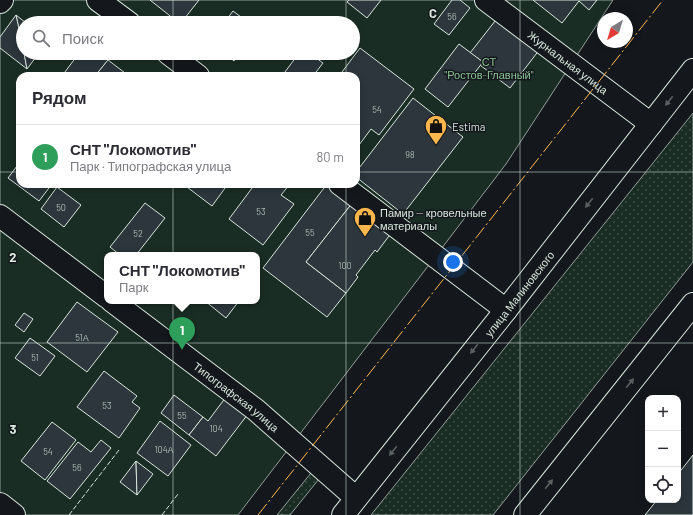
<!DOCTYPE html>
<html lang="ru">
<meta charset="utf-8">
<style>
:root{--surface:#fff;--page:#f7f7f7;--text:#2b2b33;--muted:#7c7c81;--line:#e1e1e2;--accent:#111827}
body{margin:0;font-family:Barlow,sans-serif;background:var(--page);color:var(--text)}
.controls{position:absolute;right:12px;bottom:12px;display:grid;overflow:hidden;border-radius:8px;box-shadow:0 2px 10px #0003}
.controls button{width:36px;height:36px;display:grid;place-items:center;padding:0;border:0;border-bottom:1px solid var(--line);background:var(--surface);color:var(--text);font:20px sans-serif}
.compass{position:absolute;left:597px;top:12px;width:36px;height:36px;border-radius:50%;background:var(--surface);box-shadow:0 2px 10px #0003;rotate:218deg}
.you{position:absolute;left:453px;top:262px;width:14px;height:14px;margin:-10px;border:3px solid #fff;border-radius:50%;background:#1a73e8;box-shadow:0 0 0 6px #1a73e833}
.badge{display:grid;place-items:center;width:26px;height:26px;border-radius:50%;background:var(--accent);color:#fff;font-size:13px;font-weight:700}
.pin{position:absolute;translate:-50% -33px;filter:drop-shadow(0 1px 2px #0008)}
.pin::after{content:'';position:absolute;top:21px;width:14px;height:12px;background:inherit;clip-path:polygon(0 0,100% 0,50% 100%)}
.popup{position:absolute;left:104px;top:252px;width:156px;height:52px;box-sizing:border-box;display:grid;place-content:center;border-radius:8px;background:var(--surface);filter:drop-shadow(0 1px 3px #0005);font-size:13px;white-space:nowrap;color:var(--muted)}
.popup b{font-size:15px;color:var(--text)}
.popup::after{content:'';position:absolute;left:50%;top:100%;margin-left:-8px;border:8px solid transparent;border-top-color:var(--surface)}
.list{margin:0;padding:0;list-style:none}
h2{display:flex;justify-content:space-between;align-items:center;height:52px;margin:0;padding:0 16px;font-size:17px}
h2 small{font-size:13px;font-weight:400;color:var(--muted)}
.list li{display:grid;grid-template-columns:26px 1fr auto;gap:12px;align-items:center;box-sizing:border-box;height:64px;padding:0 16px;border-top:1px solid var(--line)}
.list b{display:block;font-size:15px;white-space:nowrap}
.list p{margin:0;font-size:13px;white-space:nowrap;color:var(--muted)}
.list em{font-size:13px;font-style:normal;color:var(--muted)}
.icon{flex:none;width:22px;height:22px;fill:none;stroke:currentColor;stroke-width:2;stroke-linecap:round;stroke-linejoin:round}
.map{position:relative;flex:none;width:693px;height:515px;overflow:hidden}
.search{position:absolute;background:var(--surface);box-shadow:0 2px 10px #0003;left:16px;top:16px;width:344px;height:44px;display:flex;align-items:center;gap:10px;box-sizing:border-box;padding:0 14px;border-radius:22px;color:var(--muted);font-size:15px}
.panel{position:absolute;background:var(--surface);box-shadow:0 2px 10px #0003;left:16px;top:72px;width:344px;height:116px;border-radius:12px}
.map>svg:first-child{display:block}
</style>
<div class="map">
<svg width="693" height="515" viewBox="0 0 693 515">
<defs>
<pattern id="grass-dots" width="8" height="8" patternUnits="userSpaceOnUse"><rect width="8" height="8" fill="#1a2d24"/><path d="M2 2h.1M6 6h.1" fill="none" stroke="#3b4b43" stroke-width="1.8" stroke-linecap="round"/></pattern>
</defs>
<rect width="100%" height="100%" fill="#14181c"/>
<g fill="url(#grass-dots)" stroke="#939e99">
<path d="M 693,113 L 693,262 L 493,515 L 371,515 Z"/>
<path d="M 311,473 L 319,479 L 290,515 L 277,515 Z"/>
</g>
<path fill="#1a2d24" stroke="#939e99" fill-rule="evenodd" d="M 0,0 L 613,0 L 506,164 L 238,515 L 0,515 ZM 23,23 L 353,23 L 353,53 L 23,53 ZM 20,76 L 356,76 L 356,184 L 20,184 ZM 107,255 L 257,255 L 257,301 L 107,301 Z"/>
<g fill="#2c363c" stroke="#d8e6dc">
<path d="M 150,0 L 199,0 L 181,23 L 179,23 Z"/>
<path d="M 349,0 L 381,0 L 367,18 L 347,2 Z"/>
<path d="M 452,0 L 460,0 L 470,8 L 449,35 L 434,24 Z"/>
<path d="M 533,0 L 597,0 L 589,10 L 579,1 L 562,23 Z"/>
<path d="M 233,11 L 249,23 L 224,23 Z"/>
<path d="M 16,15 L 26,23 L 23,23 L 23,48 Z"/>
<path d="M 16,15 L 23,48 L 23,53 L 24,53 L 27,69 L 0,48 L 0,37 Z"/>
<path d="M 499,16 L 540,49 L 510,88 L 480,65 L 483,62 L 470,53 Z"/>
<path d="M 459,44 L 483,62 L 448,107 L 425,89 Z"/>
<path d="M 360,48 L 414,89 L 379,135 L 371,129 L 356,149 L 356,76 L 339,76 Z"/>
<path d="M 24,53 L 39,53 L 27,69 Z"/>
<path d="M 79,53 L 98,53 L 108,60 L 95,76 L 62,76 Z"/>
<path d="M 224,53 L 241,53 L 234,61 Z"/>
<path d="M 299,53 L 309,53 L 323,63 L 313,76 L 282,76 Z"/>
<path d="M 108,60 L 129,76 L 95,76 Z"/>
<path d="M 413,98 L 463,137 L 403,214 L 356,177 L 356,172 Z"/>
<path d="M 20,162 L 20,184 L 52,184 L 39,201 L 8,178 Z"/>
<path d="M 183,184 L 228,184 L 212,206 Z"/>
<path d="M 255,184 L 290,184 L 281,195 L 294,204 L 263,245 L 229,219 Z"/>
<path d="M 327,184 L 330,184 L 353,202 L 306,262 L 346,293 L 327,317 L 263,268 Z"/>
<path d="M 57,187 L 81,205 L 64,227 L 41,209 Z"/>
<path d="M 353,202 L 392,232 L 377,252 L 375,250 L 356,275 L 358,277 L 346,293 L 306,262 Z"/>
<path d="M 145,203 L 165,218 L 136,255 L 120,255 L 110,247 Z"/>
<path d="M 205,301 L 239,301 L 226,318 Z"/>
<path d="M 77,302 L 118,332 L 87,372 L 47,342 Z"/>
<path d="M 24,313 L 33,319 L 24,332 L 15,325 Z"/>
<path d="M 30,338 L 55,356 L 40,376 L 15,358 Z"/>
<path d="M 104,371 L 137,396 L 132,402 L 140,408 L 119,438 L 77,407 Z"/>
<path d="M 174,395 L 203,417 L 189,435 L 161,413 Z"/>
<path d="M 226,397 L 248,414 L 216,456 L 189,435 L 203,417 L 208,421 Z"/>
<path d="M 160,421 L 191,445 L 168,476 L 137,453 Z"/>
<path d="M 52,422 L 76,440 L 45,480 L 21,461 Z"/>
<path d="M 101,440 L 111,448 L 70,499 L 47,481 L 78,442 L 91,452 Z"/>
<path d="M 693,455 L 693,515 L 645,515 L 657,500 L 678,500 L 678,474 Z"/>
<path d="M 136,461 L 137,495 L 120,482 Z"/>
<path d="M 136,461 L 153,474 L 137,495 Z"/>
</g>
<g fill="none" stroke-linecap="round" stroke-linejoin="round">
<g stroke="#d8e6dc" stroke-width="24">
<g id="minor">
<path d="M 98,0 L 129,23"/>
<path id="s1" d="M 486,0 L 651,124"/>
<path d="M 0,2 L 2,0"/>
<path d="M 168,53 L 198,76"/>
<path d="M 340,184 L 506,310"/>
<path d="M 0,216 L 107,297"/>
<path id="s2" d="M 112,301 L 256,410 L 356,498"/>
<path d="M 0,504 L 14,515"/>
</g>
</g>
<g stroke="#d8e6dc" stroke-width="24">
<g id="trunk">
<path id="s3" d="M 343,515 L 506,310 L 693,70"/>
<path d="M 525,515 L 693,304"/>
</g>
</g>
<use href="#minor" stroke="#14181c" stroke-width="22"/>
<use href="#trunk" stroke="#14181c" stroke-width="22"/>
<g stroke="#d8e6dc" stroke-width="1" stroke-dasharray="5 2" stroke-linecap="butt">
<path d="M 69,515 L 119,450"/>
<path d="M 162,515 L 178,494"/>
</g>
<path stroke="#ffb74d" stroke-width="1" stroke-dasharray="14 3 2 3" stroke-linecap="butt" d="M 258,515 L 663,0"/>
</g>
<defs><path id="oneway-solid" d="M-6-.8H1V-3.2L6.5 0L1 3.2V.8H-6Z"/></defs>
<g fill="#59605f">
<use href="#oneway-solid" transform="translate(669 101) rotate(128)"/>
<use href="#oneway-solid" transform="translate(589 203) rotate(128)"/>
<use href="#oneway-solid" transform="translate(474 349) rotate(129)"/>
<use href="#oneway-solid" transform="translate(630 383) rotate(-51)"/>
<use href="#oneway-solid" transform="translate(393 451) rotate(129)"/>
<use href="#oneway-solid" transform="translate(549 484) rotate(-51)"/>
</g>
<path fill="none" stroke="#d8e6dc" stroke-width="1" stroke-opacity="0.55" d="M 173,0 L 173,23M 346,0 L 346,23M 520,0 L 520,515M 173,53 L 173,76M 346,53 L 346,76M 0,172 L 20,172M 356,172 L 693,172M 173,184 L 173,515M 346,184 L 346,515M 0,343 L 693,343"/>
<defs>
<g id="shop-pin" transform="scale(1.15)"><path d="M0 17L-7.5 6A9.5 9.5 0 1 1 7.5 6Z" fill="#ffb74d" stroke="#14181c"/><path d="M-5-2.5h2.3a2.7 3.5 0 0 1 5.4 0H5L5.5 6h-11ZM-1.5-2.5h3a1.5 2.3 0 0 0-3 0Z" fill="#111"/></g>
</defs>
<g fill-rule="evenodd">
<use href="#shop-pin" x="436" y="126"/>
<use href="#shop-pin" x="365" y="218"/>
</g>
<g text-anchor="middle" dominant-baseline="central" stroke-width="3" stroke-linejoin="round" paint-order="stroke">
<g font-size="9" fill="#adbab4">
<text x="452" y="16">56</text>
<text x="377" y="109">54</text>
<text x="410" y="154">98</text>
<text x="61" y="207">50</text>
<text x="261" y="211">53</text>
<text x="310" y="232">55</text>
<text x="138" y="233">52</text>
<text x="345" y="265">100</text>
<text x="82" y="337">51А</text>
<text x="35" y="357">51</text>
<text x="107" y="405">53</text>
<text x="182" y="415">55</text>
<text x="216" y="428">104</text>
<text x="164" y="449">104А</text>
<text x="48" y="451">54</text>
<text x="77" y="467">56</text>
</g>
<g font-size="11" fill="#8ac095" stroke="#14181c">
<text x="489" y="61">СТ<tspan x="489" dy="13">"Ростов-Главный"</tspan></text>
</g>
<g font-size="11" fill="#d8e6dc" stroke="#14181c">
<text stroke="none"><textPath href="#s1" startOffset="103">Журнальная улица</textPath></text>
<text stroke="none"><textPath href="#s3" startOffset="283">улица Малиновского</textPath></text>
<text stroke="none"><textPath href="#s2" startOffset="157">Типографская улица</textPath></text>
</g>
<g font-size="11" fill="#d8e6dc" stroke="#14181c" text-anchor="start">
<text x="452" y="126">Estima</text>
<text x="380" y="212">Памир — кровельные<tspan x="380" dy="13">материалы</tspan></text>
</g>
</g>
<g font-size="13" text-anchor="middle" font-weight="bold" fill="#d8e6dc" stroke="#14181c" stroke-width="3" stroke-linejoin="round" paint-order="stroke">
<text x="433" y="18">C</text>
<text x="13" y="262">2</text>
<text x="13" y="434">3</text>
</g>
</svg>
<div class="controls">
<button>+</button>
<button>−</button>
<button><svg class="icon" aria-label="locate" viewBox="0 0 24 24"><circle cx="12" cy="12" r="6"/><path d="M12 2v4M12 18v4M2 12h4M18 12h4"/></svg></button>
</div>
<svg class="compass" viewBox="-18 -18 36 36"><path d="M0-13l5 13h-10z" fill="#e53935"/><path d="M0 13l5-13h-10z" fill="#7c7c81"/></svg>
<div class="you"></div>
<div class="pin badge" style="left:182px;top:350px;background:#2e9e5b">1</div>
<div class="popup"><b>СНТ &quot;Локомотив&quot;</b>Парк</div>
<div class="search"><svg class="icon" aria-label="search" viewBox="0 0 24 24"><circle cx="10" cy="10" r="6"/><path d="M15 15l6 6"/></svg>Поиск</div>
<section class="panel">
<h2>Рядом<small></small></h2>
<ul class="list">
<li><span class="badge" style="background:#2e9e5b">1</span><div><b>СНТ &quot;Локомотив&quot;</b><p>Парк · Типографская улица</p></div><em>80 m</em></li>
</ul>
</section>
</div>
